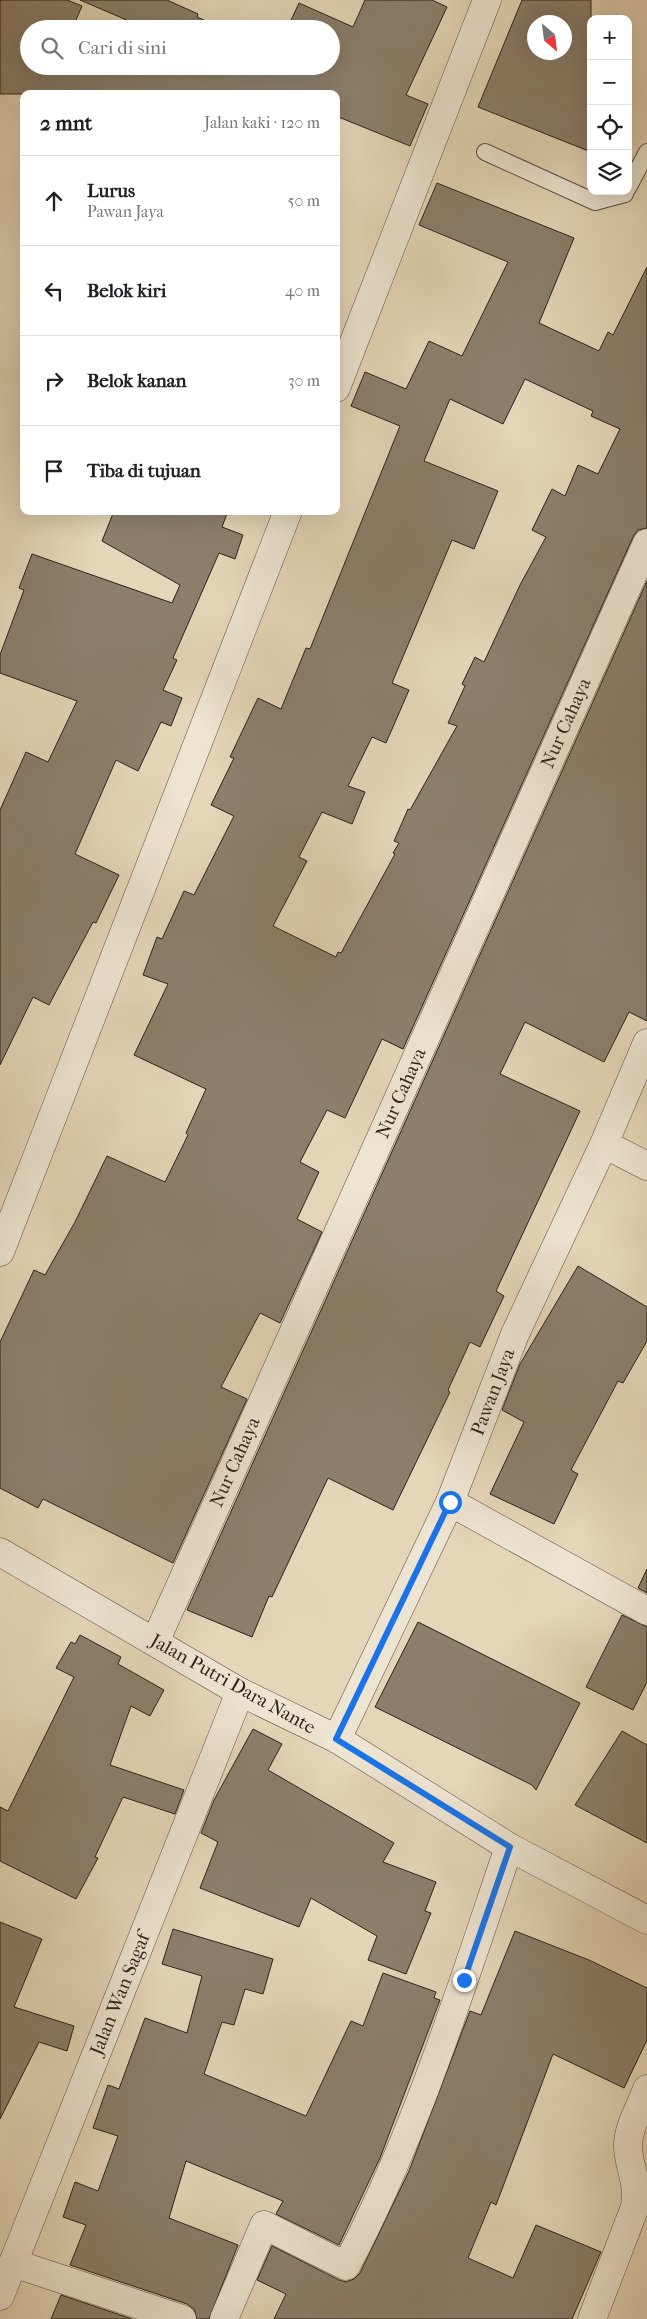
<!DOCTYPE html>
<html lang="id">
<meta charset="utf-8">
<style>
:root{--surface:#fff;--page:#f6f6f6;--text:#202124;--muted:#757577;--line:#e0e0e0}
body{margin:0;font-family:"IM FELL French Canon",serif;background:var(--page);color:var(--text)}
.controls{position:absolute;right:15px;top:15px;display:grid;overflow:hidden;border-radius:10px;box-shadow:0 5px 20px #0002}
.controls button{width:45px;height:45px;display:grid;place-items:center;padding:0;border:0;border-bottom:1px solid var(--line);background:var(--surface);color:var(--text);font:25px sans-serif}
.compass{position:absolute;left:527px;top:15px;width:45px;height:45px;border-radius:50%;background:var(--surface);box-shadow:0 5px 20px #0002;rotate:152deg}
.stop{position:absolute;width:15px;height:15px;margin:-11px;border:4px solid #1a73e8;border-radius:50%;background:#fff}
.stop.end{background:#1a73e8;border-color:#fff;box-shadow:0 1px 5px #0008}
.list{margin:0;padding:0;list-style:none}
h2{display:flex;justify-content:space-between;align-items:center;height:65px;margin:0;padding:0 20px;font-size:21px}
h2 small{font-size:16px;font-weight:400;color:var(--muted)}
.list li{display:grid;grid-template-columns:32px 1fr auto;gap:15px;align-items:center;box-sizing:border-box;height:90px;padding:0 20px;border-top:1px solid var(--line)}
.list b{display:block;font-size:19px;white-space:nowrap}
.list p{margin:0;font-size:16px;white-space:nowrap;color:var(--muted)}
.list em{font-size:16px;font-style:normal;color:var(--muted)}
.icon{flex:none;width:28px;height:28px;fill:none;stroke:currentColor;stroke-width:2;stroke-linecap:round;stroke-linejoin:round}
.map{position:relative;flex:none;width:647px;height:2319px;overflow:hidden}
.search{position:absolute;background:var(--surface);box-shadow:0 5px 20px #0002;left:20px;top:20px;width:320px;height:55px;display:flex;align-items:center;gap:12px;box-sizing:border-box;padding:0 18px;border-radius:28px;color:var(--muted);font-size:19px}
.panel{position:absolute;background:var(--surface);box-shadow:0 5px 20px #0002;left:20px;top:90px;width:320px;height:425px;border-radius:10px}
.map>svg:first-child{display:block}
</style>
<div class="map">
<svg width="647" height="2319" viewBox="0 0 647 2319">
<rect width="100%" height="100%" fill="#e4d6b8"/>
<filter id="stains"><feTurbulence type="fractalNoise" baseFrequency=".004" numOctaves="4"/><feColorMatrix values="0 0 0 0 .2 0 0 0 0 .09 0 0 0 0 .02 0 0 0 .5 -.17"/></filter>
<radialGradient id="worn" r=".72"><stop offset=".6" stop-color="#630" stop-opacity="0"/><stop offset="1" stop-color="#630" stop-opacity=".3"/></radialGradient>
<g fill="#8b7f6c" stroke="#2b211a" fill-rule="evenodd">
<path d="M 0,0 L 67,0 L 82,6 L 72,29 L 29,29 L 29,66 L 331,66 L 331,29 L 287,29 L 299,3 L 353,27 L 365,0 L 432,0 L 447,7 L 406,95 L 428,104 L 410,146 L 336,116 L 336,94 L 0,94 Z"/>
<path d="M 80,0 L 167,0 L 198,14 L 197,17 L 224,29 L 125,29 L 129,21 Z"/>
<path d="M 522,0 L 591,0 L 591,152 L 478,107 ZM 534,22 L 564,22 L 564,52 L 534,52 Z"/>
<path d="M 437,183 L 574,238 L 539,323 L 599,351 L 608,332 L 613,335 L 647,267 L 647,528 L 638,530 L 633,537 L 403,1049 L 382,1039 L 345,1118 L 327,1110 L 300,1162 L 319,1172 L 297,1219 L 322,1232 L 280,1323 L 260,1313 L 221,1387 L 247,1399 L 173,1563 L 43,1499 L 38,1508 L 0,1488 L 0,1342 L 34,1270 L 45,1275 L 75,1222 L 107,1156 L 165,1182 L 188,1135 L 186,1133 L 206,1089 L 134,1055 L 168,984 L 143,975 L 157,937 L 162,939 L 184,891 L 194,895 L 234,816 L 211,805 L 234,758 L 230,757 L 258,698 L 281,709 L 306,648 L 310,649 L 400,426 L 351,406 L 365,372 L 406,389 L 429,341 L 462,356 L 508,262 L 419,225 ZM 525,379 L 593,411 L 591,416 L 620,429 L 598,474 L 578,465 L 565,496 L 552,489 L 532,530 L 546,537 L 520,585 L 484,662 L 475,657 L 462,684 L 465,686 L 448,723 L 457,726 L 410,810 L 408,809 L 394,841 L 399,843 L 393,853 L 395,854 L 341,953 L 338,952 L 336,957 L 273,926 L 307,861 L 299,857 L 322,812 L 352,824 L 365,792 L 348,786 L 372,737 L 386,743 L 409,690 L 392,683 L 452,540 L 474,549 L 498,491 L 424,461 L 450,399 L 503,424 Z"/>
<path d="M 114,511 L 228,511 L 222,527 L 243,535 L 235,559 L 219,553 L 173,658 L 177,660 L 163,690 L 182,698 L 171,726 L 161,722 L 138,771 L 116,760 L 75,854 L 119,875 L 96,923 L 93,922 L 49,1005 L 33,997 L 0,1065 L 0,810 L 26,752 L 48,762 L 77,701 L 0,673 L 0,655 L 24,590 L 19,588 L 32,554 L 172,603 L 180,585 L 102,541 Z"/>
<path d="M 647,581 L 647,1021 L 629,1012 L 604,1062 L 525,1022 L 500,1074 L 580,1111 L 496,1291 L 504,1296 L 480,1347 L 470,1342 L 448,1390 L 450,1392 L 393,1510 L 328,1478 L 272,1597 L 269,1596 L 252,1637 L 187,1610 Z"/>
<path d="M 578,1266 L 647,1307 L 647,1341 L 623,1383 L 618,1381 L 571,1470 L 578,1474 L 554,1524 L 490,1494 L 524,1422 L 502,1410 L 520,1364 Z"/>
<path d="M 647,1569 L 647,1593 L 638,1588 Z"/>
<path d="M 622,1615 L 647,1627 L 647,1682 L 633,1710 L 586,1687 Z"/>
<path d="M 418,1622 L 580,1703 L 536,1790 L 532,1785 L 375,1707 Z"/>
<path d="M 80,1635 L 121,1657 L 118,1664 L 164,1690 L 150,1716 L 131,1706 L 110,1765 L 184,1790 L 175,1814 L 123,1797 L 95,1857 L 98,1858 L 76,1899 L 0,1861 L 0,1807 L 8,1811 L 74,1677 L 56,1668 L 71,1642 L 75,1644 Z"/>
<path d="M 253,1729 L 282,1744 L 268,1770 L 394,1843 L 383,1862 L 436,1882 L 425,1911 L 431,1913 L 406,1974 L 368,1960 L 377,1936 L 311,1898 L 299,1927 L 200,1888 L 218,1842 L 201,1833 L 214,1800 Z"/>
<path d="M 622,1731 L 647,1745 L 647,1843 L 575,1805 Z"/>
<path d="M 0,1922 L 42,1939 L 14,2007 L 74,2026 L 67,2051 L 39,2042 L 0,2119 Z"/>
<path d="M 173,1929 L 273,1959 L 263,1994 L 245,1989 L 234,2025 L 222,2022 L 204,2074 L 306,2116 L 351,2021 L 363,2026 L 383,1973 L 436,1992 L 434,1998 L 440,2000 L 380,2158 L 339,2245 L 276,2214 L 283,2201 L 186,2161 L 169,2218 L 238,2245 L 209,2319 L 197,2319 L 194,2309 L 187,2304 L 70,2265 L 86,2225 L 63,2217 L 75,2182 L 98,2191 L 118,2136 L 93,2128 L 108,2085 L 119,2089 L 145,2018 L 187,2033 L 202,1976 L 162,1964 Z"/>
<path d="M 515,1931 L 589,1960 L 647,1988 L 647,2040 L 624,2088 L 553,2054 L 496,2205 L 491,2202 L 468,2258 L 513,2278 L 536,2225 L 601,2252 L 572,2319 L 274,2319 L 286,2294 L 257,2280 L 272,2246 L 339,2280 L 346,2282 L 354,2279 L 360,2273 L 409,2171 L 470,2011 L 481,2015 Z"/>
<path d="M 61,2295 L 132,2319 L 51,2319 Z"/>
</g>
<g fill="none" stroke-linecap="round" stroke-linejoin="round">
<g stroke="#594e42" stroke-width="18">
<g id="service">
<path d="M 485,152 L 595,202 L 625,194 L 626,191"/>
<path d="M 628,188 L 647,152"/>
</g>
</g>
<g stroke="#594e42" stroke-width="29">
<g id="minor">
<path d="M 336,388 L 487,0"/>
<path d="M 604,1144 L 647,1166"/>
<path d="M 0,1252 L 288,511"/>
<path d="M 450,1502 L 647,1611"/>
<path d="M 155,1642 L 647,543"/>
<path d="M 337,1739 L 450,1502 L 515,1334 L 604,1144 L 647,1043"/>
<path d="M 13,2263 L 182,2319"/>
<path d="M 0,2296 L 240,1692"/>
<path d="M 224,2319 L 264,2225 L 346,2266 C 416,2134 461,1988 509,1847"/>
<path d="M 592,2319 L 635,2207 C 639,2180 628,2167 628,2145 C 628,2127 641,2106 647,2089"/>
</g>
</g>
<g stroke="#594e42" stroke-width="29">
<path id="tertiary" d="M 0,1552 L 240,1692 L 337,1739 L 509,1847 L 647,1920"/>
</g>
<use href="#service" stroke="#ede4d1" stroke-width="16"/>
<use href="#minor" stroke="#ede4d1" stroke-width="28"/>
<use href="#tertiary" stroke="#ede4d1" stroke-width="28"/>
</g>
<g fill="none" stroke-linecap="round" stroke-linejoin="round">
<path stroke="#1a73e8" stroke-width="6" d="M 450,1502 L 336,1739 L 510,1847 L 464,1980"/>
</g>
<g text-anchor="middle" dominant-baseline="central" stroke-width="5" stroke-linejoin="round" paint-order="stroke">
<g font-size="19" fill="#2b211a" stroke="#ede4d1">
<text transform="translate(566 723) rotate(-66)">Nur Cahaya</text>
<text transform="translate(401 1093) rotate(-66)">Nur Cahaya</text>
<text transform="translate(493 1392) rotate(-69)">Pawan Jaya</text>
<text transform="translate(235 1462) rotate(-66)">Nur Cahaya</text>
<text transform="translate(233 1684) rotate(29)">Jalan Putri Dara Nante</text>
<text transform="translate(120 1994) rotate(-68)">Jalan Wan Sagaf</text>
</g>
</g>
<rect width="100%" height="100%" filter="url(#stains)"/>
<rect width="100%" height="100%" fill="url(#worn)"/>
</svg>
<div class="controls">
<button>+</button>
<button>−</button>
<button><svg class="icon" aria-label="locate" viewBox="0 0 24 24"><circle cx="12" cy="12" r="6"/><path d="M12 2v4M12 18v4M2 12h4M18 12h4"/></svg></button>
<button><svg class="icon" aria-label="layers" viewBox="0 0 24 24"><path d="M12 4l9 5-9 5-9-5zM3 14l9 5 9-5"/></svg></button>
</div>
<svg class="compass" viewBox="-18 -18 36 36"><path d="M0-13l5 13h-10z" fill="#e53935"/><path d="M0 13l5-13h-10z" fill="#757577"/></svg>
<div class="stop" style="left:450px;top:1502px"></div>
<div class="stop end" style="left:464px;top:1980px"></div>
<div class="search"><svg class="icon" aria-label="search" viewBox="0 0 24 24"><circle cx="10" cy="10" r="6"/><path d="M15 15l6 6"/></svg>Cari di sini</div>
<section class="panel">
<h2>2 mnt<small>Jalan kaki · 120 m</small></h2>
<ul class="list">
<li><svg class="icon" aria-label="ahead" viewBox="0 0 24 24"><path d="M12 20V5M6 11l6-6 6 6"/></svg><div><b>Lurus</b><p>Pawan Jaya</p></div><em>50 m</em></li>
<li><svg class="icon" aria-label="left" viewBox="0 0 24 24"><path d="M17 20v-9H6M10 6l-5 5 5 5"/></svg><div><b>Belok kiri</b></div><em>40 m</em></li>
<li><svg class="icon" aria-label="right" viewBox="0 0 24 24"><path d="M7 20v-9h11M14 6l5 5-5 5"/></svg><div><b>Belok kanan</b></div><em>30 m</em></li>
<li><svg class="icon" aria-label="arrive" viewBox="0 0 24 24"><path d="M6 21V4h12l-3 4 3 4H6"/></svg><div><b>Tiba di tujuan</b></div></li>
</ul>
</section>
</div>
